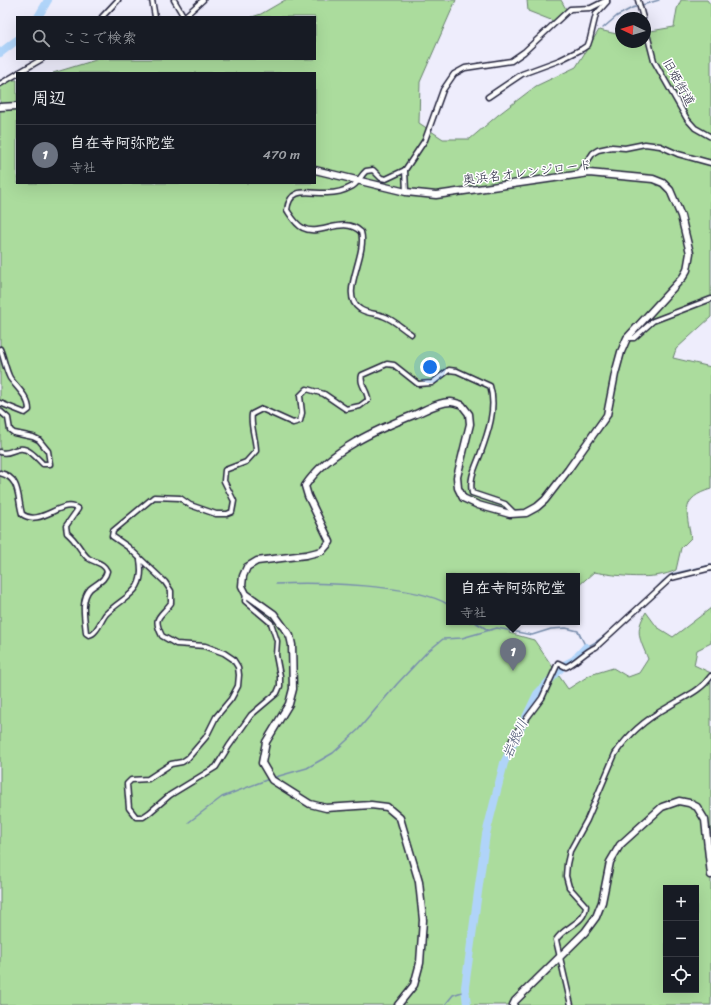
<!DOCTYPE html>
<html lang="ja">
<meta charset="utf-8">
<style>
:root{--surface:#171b24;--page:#242831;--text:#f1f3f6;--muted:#9ea1a6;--line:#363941;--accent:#d1495b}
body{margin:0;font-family:Sriracha,"Klee One",sans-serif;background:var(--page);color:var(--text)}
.controls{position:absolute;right:12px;bottom:12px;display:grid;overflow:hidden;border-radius:0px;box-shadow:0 4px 16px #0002}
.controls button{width:36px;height:36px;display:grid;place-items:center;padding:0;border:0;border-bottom:1px solid var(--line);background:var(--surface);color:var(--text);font:20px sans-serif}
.compass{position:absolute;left:615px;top:12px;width:36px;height:36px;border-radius:50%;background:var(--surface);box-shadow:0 4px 16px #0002;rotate:274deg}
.you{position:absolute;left:430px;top:367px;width:14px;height:14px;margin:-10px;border:3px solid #fff;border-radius:50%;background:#1a73e8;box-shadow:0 0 0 6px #1a73e833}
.badge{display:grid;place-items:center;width:26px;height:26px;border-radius:50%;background:var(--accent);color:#fff;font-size:13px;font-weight:700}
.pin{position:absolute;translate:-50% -33px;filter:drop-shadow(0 1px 2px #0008)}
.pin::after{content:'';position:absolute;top:21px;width:14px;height:12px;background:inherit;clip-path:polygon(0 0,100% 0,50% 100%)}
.popup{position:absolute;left:446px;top:573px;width:134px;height:52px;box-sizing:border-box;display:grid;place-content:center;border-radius:0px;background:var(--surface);filter:drop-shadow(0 1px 3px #0005);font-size:13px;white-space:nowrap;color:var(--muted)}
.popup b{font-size:15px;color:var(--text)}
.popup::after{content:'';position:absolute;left:50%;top:100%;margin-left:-8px;border:8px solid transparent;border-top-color:var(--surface)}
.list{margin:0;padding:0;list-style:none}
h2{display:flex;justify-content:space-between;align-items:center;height:52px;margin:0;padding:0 16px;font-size:17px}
h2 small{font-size:13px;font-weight:400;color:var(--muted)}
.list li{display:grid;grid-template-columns:26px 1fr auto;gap:12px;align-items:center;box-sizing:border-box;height:60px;padding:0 16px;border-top:1px solid var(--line)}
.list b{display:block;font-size:15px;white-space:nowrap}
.list p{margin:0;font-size:13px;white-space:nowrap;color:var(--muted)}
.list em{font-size:13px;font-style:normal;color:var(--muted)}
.icon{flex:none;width:22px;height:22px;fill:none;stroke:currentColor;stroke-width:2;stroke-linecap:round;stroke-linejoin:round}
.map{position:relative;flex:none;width:711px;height:1005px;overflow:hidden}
.search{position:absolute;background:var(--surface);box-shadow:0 4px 16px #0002;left:16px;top:16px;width:300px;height:44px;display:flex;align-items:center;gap:10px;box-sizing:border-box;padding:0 14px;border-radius:0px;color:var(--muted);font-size:15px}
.panel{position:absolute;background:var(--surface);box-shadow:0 4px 16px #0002;left:16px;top:72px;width:300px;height:112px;border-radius:0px}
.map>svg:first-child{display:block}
</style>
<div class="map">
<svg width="711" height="1005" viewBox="0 0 711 1005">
<rect width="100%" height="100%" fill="#eeedfc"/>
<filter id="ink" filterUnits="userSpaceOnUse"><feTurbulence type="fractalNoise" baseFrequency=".025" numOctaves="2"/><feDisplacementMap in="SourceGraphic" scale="8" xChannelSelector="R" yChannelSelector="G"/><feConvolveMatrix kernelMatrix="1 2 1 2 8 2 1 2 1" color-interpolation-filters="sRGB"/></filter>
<g filter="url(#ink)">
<g fill="#abdc9d" stroke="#667f6c" fill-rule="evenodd">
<path d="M 285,0 L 456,0 L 420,82 L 419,123 L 443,139 L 470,139 L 498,115 L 536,86 L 576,67 L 599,30 L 621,35 L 621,42 L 645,42 L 645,32 L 674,27 L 677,9 L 681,0 L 707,0 L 711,5 L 711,317 L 676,349 L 673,358 L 711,367 L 711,489 C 681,498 686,511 691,538 L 681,548 L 676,570 C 655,581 617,576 594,572 L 577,587 L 577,576 L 449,576 L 449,622 L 514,622 L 509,633 L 534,640 L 568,689 L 590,675 L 613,668 L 628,677 L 639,673 L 648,659 C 640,639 634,632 646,612 L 657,627 L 673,637 L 711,608 L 711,643 L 697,650 L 694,665 L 711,673 L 711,1005 L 0,1005 L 0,80 L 17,80 L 17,183 L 315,183 L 315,73 L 53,73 L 99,59 L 315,59 L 315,17 L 252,17 L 261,14 ZM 666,888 L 696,888 L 696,990 L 666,990 Z"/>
<path d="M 527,0 L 561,0 L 566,9 L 556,22 L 528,11 Z"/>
</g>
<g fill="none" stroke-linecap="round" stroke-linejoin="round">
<g stroke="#778dad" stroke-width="1.5">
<path d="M 603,28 L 617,16 L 632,8 L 659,0"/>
<path d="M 276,584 C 315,582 417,584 449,605"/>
<path d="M 650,595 L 663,581 L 672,574 L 711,565"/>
<path d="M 475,622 L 488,630"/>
<path d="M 272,778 L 307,768 L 333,753 L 358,730 L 397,684 L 427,652 L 443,639 L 462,638 L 497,628 L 532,635 L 551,629 L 566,628 L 578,631 L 586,647 C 598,643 607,633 617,626"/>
<path d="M 189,822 L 222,797 L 269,779"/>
<path d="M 445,1005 L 453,995 L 465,991"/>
</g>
<g stroke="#b0d4f9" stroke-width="8">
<path d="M 38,17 L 48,0"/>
<path d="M 0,53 L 17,40"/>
<path d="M 467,1005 L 465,987 L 486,834 L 504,763 L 537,694 L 564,665 L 574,660 L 586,647"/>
</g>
<g stroke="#22223b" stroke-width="7">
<g id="street">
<path d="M 152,0 L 155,17"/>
<path d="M 174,0 L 184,17"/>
<path d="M 638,0 L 643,18"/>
<path d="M 102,17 L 118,0"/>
<path d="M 184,17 L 203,0"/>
<path d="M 645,26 L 654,61 L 687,119 L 695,128 L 711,137"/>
<path d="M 18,73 L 42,59"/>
<path d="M 0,84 L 17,74"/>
<path d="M 488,97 L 522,74 L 560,60 L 582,49 L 588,45 L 590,39 L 596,14 L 607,2"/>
<path d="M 405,170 L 406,192"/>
<path d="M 579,174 L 593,153 L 598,150 L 612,147 L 625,148 L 645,144 L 660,146 L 678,154 L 711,163"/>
<path d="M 411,334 C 403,329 393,319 383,316 C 376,313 367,314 360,309 C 338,295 368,255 361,232 C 343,215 320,237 303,228 C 296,225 291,216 287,210 C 290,185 310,194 327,193 C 335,193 344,191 351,187 C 358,184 360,176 366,171 L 373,170 L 381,178 L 386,179 L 405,170 L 425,140 L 443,90 L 454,74 L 465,68 L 511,61 L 524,52 L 570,9 L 591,8 L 607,0"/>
<path d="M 627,338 L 634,338 L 653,321 L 711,299"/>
<path d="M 0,349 C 4,358 5,368 10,378 C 17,388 29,397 29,410 L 25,413 L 0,403"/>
<path d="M 0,411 L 8,418 L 10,430 L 14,433 L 33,437 L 39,440 L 48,451 L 50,464 L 43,464 C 37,458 28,447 19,449 C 11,450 8,455 0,452"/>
<path d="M 0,473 C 21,478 17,497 22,514 C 40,528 63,497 78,509 L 66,526 L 67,533 C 78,542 80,551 88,558 C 95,563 103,562 107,571 C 105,581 97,583 90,589 C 80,600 85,620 86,633 L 89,635 C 97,634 101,620 106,614 C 125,595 146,593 140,560"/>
<path d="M 246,594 L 245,601 L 271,623 L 277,641 L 276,655 L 280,676 L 280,686 L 277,693 L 251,715 L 229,746 L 216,767 L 170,795 L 149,813 L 143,817 L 136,817 L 129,808 L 127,784 L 131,780 L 148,779 L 171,764 L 182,762 L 188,758 L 206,737 L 216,717 L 231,699 L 238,686 L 239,675 L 238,667 L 233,659 L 224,653 L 205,646 L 176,644 L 162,636 C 152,616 160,618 171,603 L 171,591 L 165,582 L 128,547 L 112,536 L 113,531 L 154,497 L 180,498 L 190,505 L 216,514 L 227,514 L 232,512 L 234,501 L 224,481 L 225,470 L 246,462 L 256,451 C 256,439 250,426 252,414 L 262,409 L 293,423 L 300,421 L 302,413 L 300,396 L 307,389 L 324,394 L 346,409 L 360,406 L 368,400 C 368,390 359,385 362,375 L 387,364 L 394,365 L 418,384 L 432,383 L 449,370 L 457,371 L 490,386 C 497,408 488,433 480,455 C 475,468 469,479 472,493 L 505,504 L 515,514"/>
<path d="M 507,750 L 515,734 L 542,698 L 558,663 L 566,667 C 577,662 584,652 596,647 L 671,578 L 711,568"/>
<path d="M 571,1005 L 556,940 C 564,926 585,924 586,906 L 569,887 L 566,876 L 567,864 L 570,851 L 587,820 L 615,754 C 629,733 646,719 668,707 C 684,697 700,692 711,676"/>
</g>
</g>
<g stroke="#22223b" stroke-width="9">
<g id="secondary">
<path d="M 0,107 L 17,106"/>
<path d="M 315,170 L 406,192 L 436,195 L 589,173 L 653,179 L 663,183 L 670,190 L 681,216 L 690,253 L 687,270 L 683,277 L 627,338 L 621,352 L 615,374 L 607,415 L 568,470 L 545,500 L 537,507 L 526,513 L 510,514 L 478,505 L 463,498 L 458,488 L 457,477 L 470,424 L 469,414 L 462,405 C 459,404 454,402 451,402 C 439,402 427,409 416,414 C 378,429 329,450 305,486 L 308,496 L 330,542 L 322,551 L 306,555 L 257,561 L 247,567 L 243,576 L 242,586 L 246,594 L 274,614 L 290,636 L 292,645 L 293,689 L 289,704 L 266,742 L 262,763 L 272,780 L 310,804 L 326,808 L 371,805 L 387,807 L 400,818 L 419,882 L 423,920 L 420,963 L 414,985 L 398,1005"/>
<path d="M 513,1005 L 515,1001 L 585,932 L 596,917 L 602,902 L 610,862 L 620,845 L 662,807 L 679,801 L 689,803 L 697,807 L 705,820 L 711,875"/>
</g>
</g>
<use href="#street" stroke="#fff" stroke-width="4"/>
<use href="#secondary" stroke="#fff" stroke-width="6"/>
</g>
</g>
<g text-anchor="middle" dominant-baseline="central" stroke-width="3" stroke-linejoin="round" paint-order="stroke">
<g font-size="13" fill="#22223b" stroke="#fff">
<text transform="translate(679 82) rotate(61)">旧姫街道</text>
<text transform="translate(527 172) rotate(-7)">奥浜名オレンジロード</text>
</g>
<g font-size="14" font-style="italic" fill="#4d5774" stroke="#fff">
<text transform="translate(515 739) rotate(-65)">岩根川</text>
</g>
</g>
</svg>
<div class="controls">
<button>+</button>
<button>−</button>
<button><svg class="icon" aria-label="locate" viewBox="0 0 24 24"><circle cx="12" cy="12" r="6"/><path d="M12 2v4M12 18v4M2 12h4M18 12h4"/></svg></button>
</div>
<svg class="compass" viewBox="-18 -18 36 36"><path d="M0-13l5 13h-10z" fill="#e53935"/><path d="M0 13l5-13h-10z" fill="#9ea1a6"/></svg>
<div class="you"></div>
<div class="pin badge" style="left:513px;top:671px;background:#6b7280">1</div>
<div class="popup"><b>自在寺阿弥陀堂</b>寺社</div>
<div class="search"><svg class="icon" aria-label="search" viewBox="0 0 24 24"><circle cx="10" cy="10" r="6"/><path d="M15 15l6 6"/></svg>ここで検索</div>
<section class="panel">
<h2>周辺<small></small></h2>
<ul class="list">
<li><span class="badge" style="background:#6b7280">1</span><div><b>自在寺阿弥陀堂</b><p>寺社</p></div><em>470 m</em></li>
</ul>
</section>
</div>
